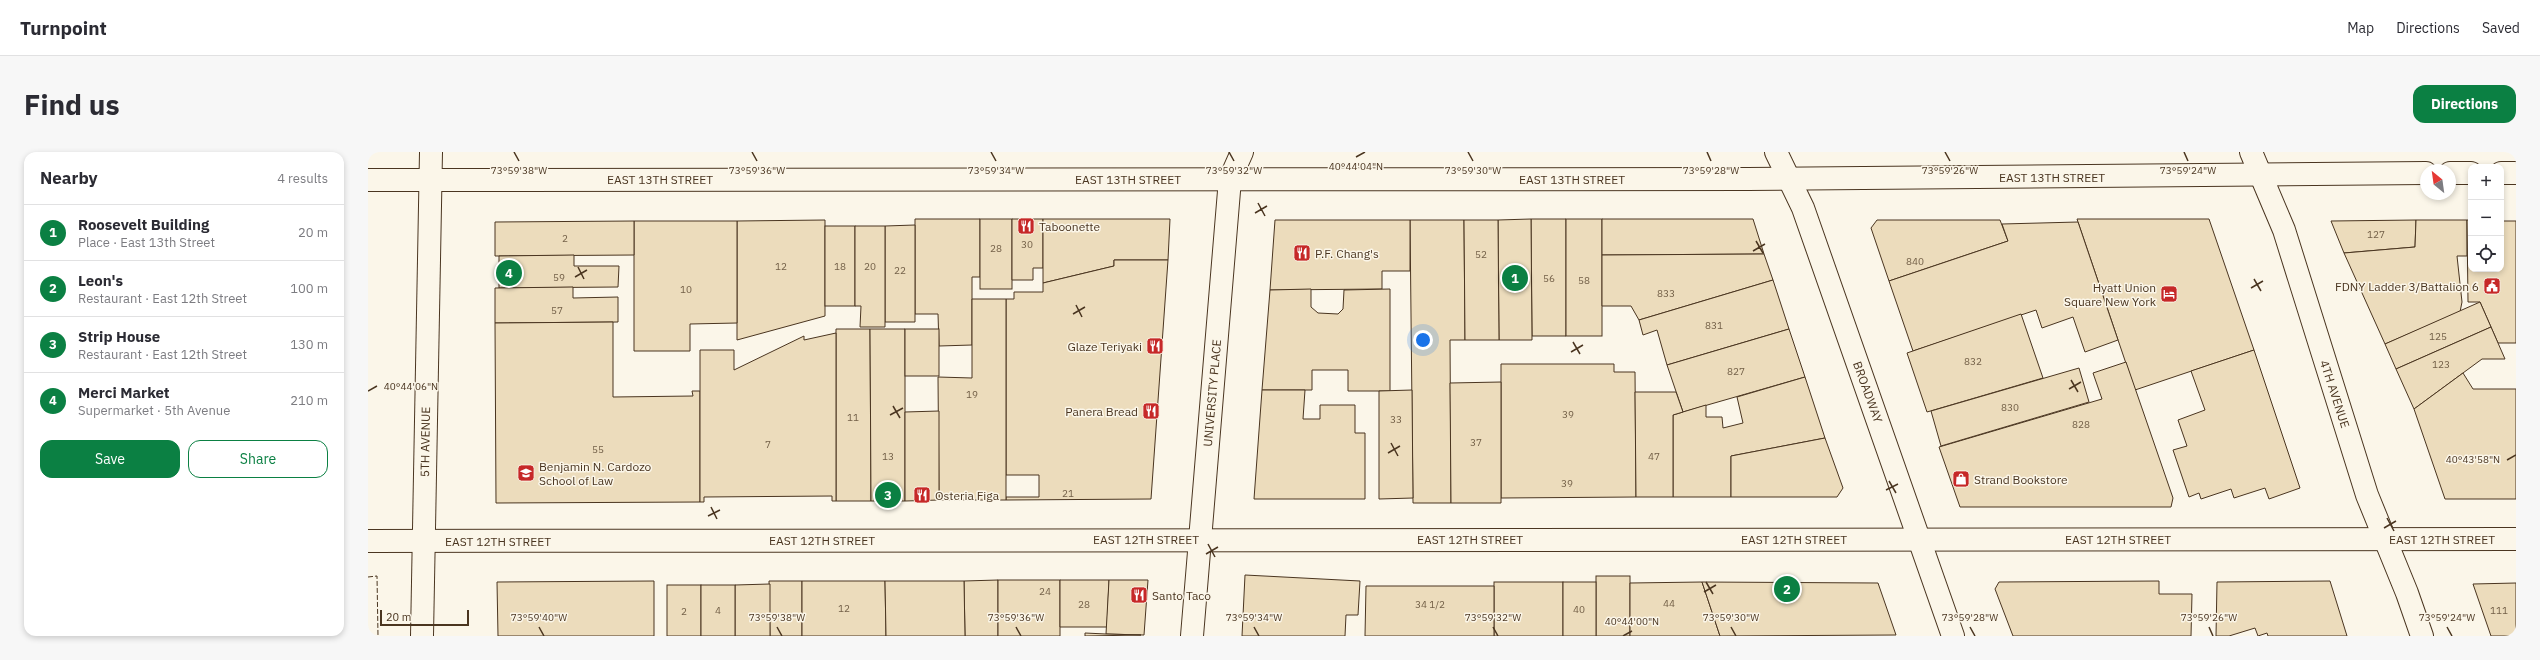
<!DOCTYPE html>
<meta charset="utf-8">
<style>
:root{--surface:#fff;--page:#f7f7f7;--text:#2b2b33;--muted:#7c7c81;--line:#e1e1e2;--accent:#0b8043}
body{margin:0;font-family:"IBM Plex Sans",sans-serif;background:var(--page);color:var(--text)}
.controls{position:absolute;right:12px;top:12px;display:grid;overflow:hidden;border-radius:8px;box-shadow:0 2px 6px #0003}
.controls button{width:36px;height:36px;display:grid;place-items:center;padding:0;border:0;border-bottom:1px solid var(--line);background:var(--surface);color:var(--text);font:20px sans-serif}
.compass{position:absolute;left:2052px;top:12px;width:36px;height:36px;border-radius:50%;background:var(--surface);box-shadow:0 2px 6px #0003;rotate:331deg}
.scale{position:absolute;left:12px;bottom:10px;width:89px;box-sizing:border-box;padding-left:4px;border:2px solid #4a3520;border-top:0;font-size:11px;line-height:14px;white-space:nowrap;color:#4a3520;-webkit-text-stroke:3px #fbf6e9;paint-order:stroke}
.you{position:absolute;left:1055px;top:188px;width:14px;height:14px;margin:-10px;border:3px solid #fff;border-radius:50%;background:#1a73e8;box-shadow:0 0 0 6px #1a73e833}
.badge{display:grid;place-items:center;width:26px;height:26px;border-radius:50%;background:var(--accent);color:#fff;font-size:13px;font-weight:700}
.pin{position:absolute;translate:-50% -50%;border:2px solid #fff;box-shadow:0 1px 4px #0006}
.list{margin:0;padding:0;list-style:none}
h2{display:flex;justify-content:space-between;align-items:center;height:52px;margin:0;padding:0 16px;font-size:17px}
h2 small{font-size:13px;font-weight:400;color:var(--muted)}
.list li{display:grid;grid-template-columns:26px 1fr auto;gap:12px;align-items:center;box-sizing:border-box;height:56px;padding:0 16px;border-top:1px solid var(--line)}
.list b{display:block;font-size:15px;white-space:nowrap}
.list p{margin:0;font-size:13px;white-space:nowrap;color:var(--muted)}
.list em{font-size:13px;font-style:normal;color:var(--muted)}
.actions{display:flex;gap:8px;padding:12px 16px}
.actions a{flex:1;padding:9px 0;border:1px solid var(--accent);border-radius:12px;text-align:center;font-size:14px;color:var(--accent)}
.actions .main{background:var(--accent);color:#fff}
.icon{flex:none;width:22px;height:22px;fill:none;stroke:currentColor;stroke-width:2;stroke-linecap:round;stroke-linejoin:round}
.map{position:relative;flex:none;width:2148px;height:484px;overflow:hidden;border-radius:12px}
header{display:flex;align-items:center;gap:24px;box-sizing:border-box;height:56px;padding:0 20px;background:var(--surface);border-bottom:1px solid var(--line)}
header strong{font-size:19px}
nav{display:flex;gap:22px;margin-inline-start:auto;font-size:14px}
.intro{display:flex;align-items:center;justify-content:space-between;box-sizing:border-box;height:96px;padding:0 24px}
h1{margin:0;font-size:28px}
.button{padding:10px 18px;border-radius:12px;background:var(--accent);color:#fff;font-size:14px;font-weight:700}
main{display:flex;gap:24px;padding:0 24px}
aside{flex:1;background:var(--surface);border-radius:12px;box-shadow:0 2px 6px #0003}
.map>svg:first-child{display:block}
</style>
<header>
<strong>Turnpoint</strong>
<nav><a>Map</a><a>Directions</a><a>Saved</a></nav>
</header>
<div class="intro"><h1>Find us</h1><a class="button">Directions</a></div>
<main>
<aside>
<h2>Nearby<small>4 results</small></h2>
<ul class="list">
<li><span class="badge">1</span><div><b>Roosevelt Building</b><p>Place · East 13th Street</p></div><em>20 m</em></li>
<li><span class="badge">2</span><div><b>Leon's</b><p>Restaurant · East 12th Street</p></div><em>100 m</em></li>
<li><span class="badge">3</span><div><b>Strip House</b><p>Restaurant · East 12th Street</p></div><em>130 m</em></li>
<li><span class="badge">4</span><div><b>Merci Market</b><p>Supermarket · 5th Avenue</p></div><em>210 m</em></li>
</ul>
<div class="actions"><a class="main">Save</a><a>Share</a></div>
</aside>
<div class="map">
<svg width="2148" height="484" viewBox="0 0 2148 484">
<rect width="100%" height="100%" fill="#fbf6e9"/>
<g fill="#ecdcbc" stroke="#4a3520">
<path d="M 547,67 L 612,67 L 612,125 L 604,125 L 604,193 L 571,194 L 570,162 L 547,162 Z"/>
<rect x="612" y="67" width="32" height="70"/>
<path d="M 644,67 L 675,67 L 675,116 L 665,116 L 665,128 L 644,128 Z"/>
<path d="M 675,67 L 802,67 L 800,108 L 746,108 L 746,114 L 675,131 Z"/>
<path d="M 1163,67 L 1198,67 L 1198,184 L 1164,184 Z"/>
<path d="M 1163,67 L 1164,188 L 1131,188 L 1130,68 Z"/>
<rect x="1198" y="67" width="36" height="117"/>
<path d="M 1234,67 L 1385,67 L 1396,102 L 1234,103 Z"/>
<path d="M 1709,67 L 1841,67 L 1886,198 L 1767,238 Z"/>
<path d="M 457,68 L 457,164 L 369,188 L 369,69 Z"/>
<path d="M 1042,68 L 1096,68 L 1097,188 L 1082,188 L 1083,351 L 1045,351 Z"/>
<path d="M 1042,68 L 1042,119 L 1014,119 L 1014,137 L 902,138 L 907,68 Z"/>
<path d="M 1096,68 L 1130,68 L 1131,188 L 1097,188 Z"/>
<path d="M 1509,68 L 1632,68 L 1640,89 L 1521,129 L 1503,76 Z"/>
<path d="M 2048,68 L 2047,95 L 1976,101 L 1963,69 Z"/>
<path d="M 2048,68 L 2099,68 L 2099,104 L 2089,104 L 2094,150 L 2092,160 L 2017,192 L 1976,101 L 2047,95 Z"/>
<path d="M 2099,68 L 2103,68 L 2103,117 L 2133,117 L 2133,69 L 2148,69 L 2148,191 L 2130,191 L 2112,150 L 2100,150 Z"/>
<path d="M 266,69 L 369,69 L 369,171 L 322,172 L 322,199 L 266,199 Z"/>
<path d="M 266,69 L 266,103 L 127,104 L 127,70 Z"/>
<path d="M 1710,70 L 1750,188 L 1717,200 L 1705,165 L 1674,176 L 1668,158 L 1545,199 L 1521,129 L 1640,89 L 1634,72 Z"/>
<path d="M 547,73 L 547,170 L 517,170 L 517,74 Z"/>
<rect x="457" y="74" width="30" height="80"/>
<path d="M 487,74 L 517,74 L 517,175 L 492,175 L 493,154 L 487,154 Z"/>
<path d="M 1396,102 L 1405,128 L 1271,168 L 1263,154 L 1234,154 L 1234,103 Z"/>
<path d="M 206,103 L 206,114 L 251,114 L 250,135 L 131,136 L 131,104 Z"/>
<path d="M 746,108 L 800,108 L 783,347 L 638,348 L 638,345 L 671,345 L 671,323 L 638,323 L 638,147 L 646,147 L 646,140 L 675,140 L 675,131 L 746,114 Z"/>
<path d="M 1405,128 L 1421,177 L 1299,213 L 1289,178 L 1275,183 L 1271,168 Z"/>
<path d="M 205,135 L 205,146 L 250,145 L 250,170 L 127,171 L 127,136 Z"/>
<path d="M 943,137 L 943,155 L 950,161 L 970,162 L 975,157 L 976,138 L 1022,137 L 1022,239 L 980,239 L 980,218 L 944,218 L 944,238 L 894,238 L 902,138 Z"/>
<path d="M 604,147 L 638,147 L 638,348 L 571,348 L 570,225 L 604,226 Z"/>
<path d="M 2112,150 L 2123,175 L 2028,217 L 2017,192 Z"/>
<path d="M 1653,162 L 1675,226 L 1559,260 L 1539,201 Z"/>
<path d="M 245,170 L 245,245 L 325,244 L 324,239 L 332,239 L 332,350 L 128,351 L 127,171 Z"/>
<path d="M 2123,175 L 2137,207 L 2114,207 L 2046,257 L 2028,217 Z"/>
<path d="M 468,177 L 502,177 L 503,349 L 468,349 Z"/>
<path d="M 502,177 L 537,177 L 537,349 L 503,349 Z"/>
<rect x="537" y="177" width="34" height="47"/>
<path d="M 1421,177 L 1437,225 L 1315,260 L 1299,213 Z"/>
<path d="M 468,181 L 468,349 L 464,349 L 464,344 L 336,345 L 336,350 L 332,350 L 332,198 L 366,198 L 366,218 L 436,184 L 436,188 Z"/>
<path d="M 1886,198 L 1932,336 L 1901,347 L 1897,336 L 1866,346 L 1863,337 L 1833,347 L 1831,341 L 1821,345 L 1805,298 L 1819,294 L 1810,268 L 1837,258 L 1823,219 Z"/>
<path d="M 1758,210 L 1805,346 L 1803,355 L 1592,355 L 1571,295 L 1734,247 L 1725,221 Z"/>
<path d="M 1133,212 L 1246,212 L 1246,220 L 1267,220 L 1268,345 L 1133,346 Z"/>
<path d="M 1711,216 L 1721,250 L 1573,294 L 1563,259 Z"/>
<path d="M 2095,221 L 2105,237 L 2148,237 L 2148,347 L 2077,347 L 2046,257 Z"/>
<path d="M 1437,225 L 1457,286 L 1363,304 L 1363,345 L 1305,345 L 1305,263 L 1338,253 L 1338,265 L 1354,265 L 1355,276 L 1375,271 L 1369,245 Z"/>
<path d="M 1133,230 L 1133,351 L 1083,351 L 1082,231 Z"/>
<path d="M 894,238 L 937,238 L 935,267 L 952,267 L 952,253 L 987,253 L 987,281 L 997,281 L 997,347 L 886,347 Z"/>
<path d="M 1044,238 L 1045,346 L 1011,347 L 1011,239 Z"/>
<path d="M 1267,240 L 1308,240 L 1315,260 L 1305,263 L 1305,345 L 1268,345 Z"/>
<path d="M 571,259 L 571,348 L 537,349 L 537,260 Z"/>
<path d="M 1457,286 L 1475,336 L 1469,345 L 1363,345 L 1363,304 Z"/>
<path d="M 877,423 L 992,429 L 990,463 L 978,463 L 977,484 L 874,484 Z"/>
<rect x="1228" y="424" width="34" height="60"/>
<path d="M 630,428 L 630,484 L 597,484 L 596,429 Z"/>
<rect x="630" y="428" width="62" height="56"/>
<path d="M 692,428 L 741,428 L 739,475 L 692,475 Z"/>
<path d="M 741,428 L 780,428 L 776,483 L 738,482 Z"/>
<path d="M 286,429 L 286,484 L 130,484 L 129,430 Z"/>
<path d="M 401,429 L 434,429 L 434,484 L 402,484 Z"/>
<path d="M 434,429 L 517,429 L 518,484 L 434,484 Z"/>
<path d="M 517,429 L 596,429 L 597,484 L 518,484 Z"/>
<path d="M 1791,429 L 1791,442 L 1824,442 L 1823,484 L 1645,484 L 1627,437 L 1631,430 Z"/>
<path d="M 1962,429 L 1979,484 L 1900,484 L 1899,481 L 1890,484 L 1887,476 L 1861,484 L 1848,484 L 1849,430 Z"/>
<rect x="1126" y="430" width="69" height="54"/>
<rect x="1195" y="430" width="33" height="54"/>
<path d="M 1334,430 L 1352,484 L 1262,484 L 1262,431 Z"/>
<path d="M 1334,430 L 1510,431 L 1528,483 L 1352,484 Z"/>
<path d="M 2148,431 L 2148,484 L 2123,484 L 2105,432 Z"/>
<path d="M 402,432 L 402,484 L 367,484 L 367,433 Z"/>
<rect x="299" y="433" width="34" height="51"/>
<rect x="333" y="433" width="34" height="51"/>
<path d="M 998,434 L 1126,434 L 1126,484 L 997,484 Z"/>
<path d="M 717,481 L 738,482 L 773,483 L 717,484 Z"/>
</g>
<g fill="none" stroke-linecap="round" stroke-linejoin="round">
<g stroke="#4a3520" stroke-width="24">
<g id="street">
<path d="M 2082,21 L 2103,21"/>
<path d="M 2133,21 L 2148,21"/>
<path d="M 0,28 L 1379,27 L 2058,21"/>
<path d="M 0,389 L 2148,387"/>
<path d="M 824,484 L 862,27 L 874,0"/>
</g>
</g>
<g stroke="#4a3520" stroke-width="24">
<path id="secondary" d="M 54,484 L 63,0"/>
</g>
<g stroke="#4a3520" stroke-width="24">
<g id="primary">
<path d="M 1408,0 L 1435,56 L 1585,484"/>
<path d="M 1883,0 L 1916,78 L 1999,343 L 2039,441 L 2054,484"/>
</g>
</g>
<use href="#street" stroke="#fbf6e9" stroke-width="22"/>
<use href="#secondary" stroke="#fbf6e9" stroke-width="22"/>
<use href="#primary" stroke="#fbf6e9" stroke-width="22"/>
<path stroke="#4a3520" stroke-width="1" stroke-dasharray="5 2" stroke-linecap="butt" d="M 0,425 L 9,424 L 10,484"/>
</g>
<path fill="none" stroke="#4a3520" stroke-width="1.5" d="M 146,0 L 151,9M 384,0 L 389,9M 623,0 L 628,9M 861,0 L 866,9M 1100,0 L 1105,9M 1339,0 L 1343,9M 1577,0 L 1582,9M 1816,0 L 1820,9M 988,5 L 997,0M 890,51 L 897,64M 887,61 L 899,54M 1388,89 L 1395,101M 1385,99 L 1397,92M 210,115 L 216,127M 207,125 L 219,118M 1886,127 L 1893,139M 1883,136 L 1895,129M 708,153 L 714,165M 705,162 L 717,155M 1205,190 L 1212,202M 1203,200 L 1215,193M 1703,228 L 1710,240M 1701,237 L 1713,230M 0,239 L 9,234M 525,254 L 532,266M 522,263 L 535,256M 1023,291 L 1030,304M 1020,301 L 1032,294M 2139,308 L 2148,303M 1521,329 L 1528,341M 1518,338 L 1530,332M 343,355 L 349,367M 340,364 L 352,358M 2019,366 L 2026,379M 2016,376 L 2028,369M 840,392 L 847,405M 838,402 L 850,395M 1338,430 L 1345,442M 1336,440 L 1348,433M 171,475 L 176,484M 409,475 L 414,484M 648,475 L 653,484M 886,475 L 891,484M 1125,475 L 1130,484M 1363,475 L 1368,484M 1602,475 L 1607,484M 1841,475 L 1845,484M 2079,475 L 2084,484M 1255,484 L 1264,479"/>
<defs>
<g id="restaurant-square" transform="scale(0.9)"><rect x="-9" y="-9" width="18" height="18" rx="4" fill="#c62828" stroke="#fbf6e9"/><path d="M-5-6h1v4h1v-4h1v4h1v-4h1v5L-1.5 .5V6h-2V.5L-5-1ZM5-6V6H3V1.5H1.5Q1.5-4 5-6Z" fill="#fff"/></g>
<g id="civic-square" transform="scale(0.9)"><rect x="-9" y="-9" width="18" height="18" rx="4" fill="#c62828" stroke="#fbf6e9"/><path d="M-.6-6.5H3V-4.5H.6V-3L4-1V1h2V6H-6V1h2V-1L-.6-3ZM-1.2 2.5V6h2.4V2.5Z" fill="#fff"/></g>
<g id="hotel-square" transform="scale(0.9)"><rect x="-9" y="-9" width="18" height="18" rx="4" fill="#c62828" stroke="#fbf6e9"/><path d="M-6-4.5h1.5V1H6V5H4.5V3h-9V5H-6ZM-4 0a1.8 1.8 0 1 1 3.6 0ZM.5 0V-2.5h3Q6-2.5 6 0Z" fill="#fff"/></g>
<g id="university-square" transform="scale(0.9)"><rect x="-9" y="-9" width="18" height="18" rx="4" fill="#c62828" stroke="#fbf6e9"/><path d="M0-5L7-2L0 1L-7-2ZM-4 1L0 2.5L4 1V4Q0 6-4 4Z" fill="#fff"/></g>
<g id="shop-square" transform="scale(0.9)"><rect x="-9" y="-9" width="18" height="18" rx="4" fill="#c62828" stroke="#fbf6e9"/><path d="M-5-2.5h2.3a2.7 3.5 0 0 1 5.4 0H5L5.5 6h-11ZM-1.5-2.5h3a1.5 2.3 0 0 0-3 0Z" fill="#fff"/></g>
</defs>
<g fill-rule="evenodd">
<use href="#restaurant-square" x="658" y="74"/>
<use href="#restaurant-square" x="934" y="101"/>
<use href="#civic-square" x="2124" y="134"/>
<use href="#hotel-square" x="1801" y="142"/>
<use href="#restaurant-square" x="787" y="194"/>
<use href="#restaurant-square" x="783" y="259"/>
<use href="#university-square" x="158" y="321"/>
<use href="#shop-square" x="1593" y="327"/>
<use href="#restaurant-square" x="554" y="343"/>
<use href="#restaurant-square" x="771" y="443"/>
</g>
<g text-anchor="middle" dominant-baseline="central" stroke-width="3" stroke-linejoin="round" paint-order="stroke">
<g font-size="10" fill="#725f47">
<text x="2008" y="82">127</text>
<text x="197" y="86">2</text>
<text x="659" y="92">30</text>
<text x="628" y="96">28</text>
<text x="1113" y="102">52</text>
<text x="1547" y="109">840</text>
<text x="413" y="114">12</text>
<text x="472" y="114">18</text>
<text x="502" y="114">20</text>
<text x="532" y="118">22</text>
<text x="191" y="125">59</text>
<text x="1181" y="126">56</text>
<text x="1216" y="128">58</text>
<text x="318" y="137">10</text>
<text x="1298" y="141">833</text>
<text x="189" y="158">57</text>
<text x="1346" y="173">831</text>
<text x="2070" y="184">125</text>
<text x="1605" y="209">832</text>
<text x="2073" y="212">123</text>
<text x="1368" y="219">827</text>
<text x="604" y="242">19</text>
<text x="1642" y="255">830</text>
<text x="1200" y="262">39</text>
<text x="485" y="265">11</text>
<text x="1028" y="267">33</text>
<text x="1713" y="272">828</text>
<text x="1108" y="290">37</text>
<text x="400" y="292">7</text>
<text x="230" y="297">55</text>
<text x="520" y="304">13</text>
<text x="1286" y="304">47</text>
<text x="1199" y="331">39</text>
<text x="700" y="341">21</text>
<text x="677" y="439">24</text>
<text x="1301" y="451">44</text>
<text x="716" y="452">28</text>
<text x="1062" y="452">34 1/2</text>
<text x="476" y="456">12</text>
<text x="1211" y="457">40</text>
<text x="350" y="458">4</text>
<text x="2131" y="458">111</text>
<text x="316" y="459">2</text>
</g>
<g font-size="12" fill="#4a3520" stroke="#fbf6e9">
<text x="1684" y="25">EAST 13TH STREET</text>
<text x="292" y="27">EAST 13TH STREET</text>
<text x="760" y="27">EAST 13TH STREET</text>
<text x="1204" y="27">EAST 13TH STREET</text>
<text transform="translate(1500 240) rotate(70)">BROADWAY</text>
<text transform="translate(844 241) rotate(-85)">UNIVERSITY PLACE</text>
<text transform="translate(1967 242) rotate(72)">4TH AVENUE</text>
<text transform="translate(57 290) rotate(-89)">5TH AVENUE</text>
<text x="778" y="387">EAST 12TH STREET</text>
<text x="1102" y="387">EAST 12TH STREET</text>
<text x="1426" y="387">EAST 12TH STREET</text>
<text x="1750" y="387">EAST 12TH STREET</text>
<text x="2074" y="387">EAST 12TH STREET</text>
<text x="454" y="388">EAST 12TH STREET</text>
<text x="130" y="389">EAST 12TH STREET</text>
</g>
<g font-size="12" fill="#4a3520" stroke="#fbf6e9" text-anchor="start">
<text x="671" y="74">Taboonette</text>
<text x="947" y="101">P.F. Chang's</text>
<text x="2111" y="134" text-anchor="end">FDNY Ladder 3/Battalion 6</text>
<text x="1788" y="135" text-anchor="end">Hyatt Union<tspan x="1788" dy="14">Square New York</tspan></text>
<text x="774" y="194" text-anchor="end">Glaze Teriyaki</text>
<text x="770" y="259" text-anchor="end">Panera Bread</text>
<text x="171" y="314">Benjamin N. Cardozo<tspan x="171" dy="14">School of Law</tspan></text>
<text x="1606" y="327">Strand Bookstore</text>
<text x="567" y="343">Osteria Figa</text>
<text x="784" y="443">Santo Taco</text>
</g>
</g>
<g font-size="10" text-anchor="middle" fill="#4a3520" stroke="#fbf6e9" stroke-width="3" stroke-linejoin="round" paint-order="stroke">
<text x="988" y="18">40°44'04"N</text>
<text x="151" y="22">73°59'38"W</text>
<text x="389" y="22">73°59'36"W</text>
<text x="628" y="22">73°59'34"W</text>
<text x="866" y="22">73°59'32"W</text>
<text x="1105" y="22">73°59'30"W</text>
<text x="1343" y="22">73°59'28"W</text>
<text x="1582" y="22">73°59'26"W</text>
<text x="1820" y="22">73°59'24"W</text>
<text x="43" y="238">40°44'06"N</text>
<text x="2105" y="311">40°43'58"N</text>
<text x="171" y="469">73°59'40"W</text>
<text x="409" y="469">73°59'38"W</text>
<text x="648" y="469">73°59'36"W</text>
<text x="886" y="469">73°59'34"W</text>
<text x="1125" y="469">73°59'32"W</text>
<text x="1363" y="469">73°59'30"W</text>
<text x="1602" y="469">73°59'28"W</text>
<text x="1841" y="469">73°59'26"W</text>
<text x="2079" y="469">73°59'24"W</text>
<text x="1264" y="473">40°44'00"N</text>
</g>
</svg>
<div class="controls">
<button>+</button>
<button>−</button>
<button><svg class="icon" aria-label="locate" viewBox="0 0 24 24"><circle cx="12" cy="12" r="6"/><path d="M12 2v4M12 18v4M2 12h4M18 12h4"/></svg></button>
</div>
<svg class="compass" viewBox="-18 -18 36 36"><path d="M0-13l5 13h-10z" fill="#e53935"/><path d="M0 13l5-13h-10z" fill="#7c7c81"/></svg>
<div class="scale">20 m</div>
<div class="you"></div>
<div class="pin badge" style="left:1147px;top:126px">1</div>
<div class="pin badge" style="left:1419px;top:437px">2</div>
<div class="pin badge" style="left:520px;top:343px">3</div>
<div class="pin badge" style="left:141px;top:121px">4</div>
</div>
</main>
